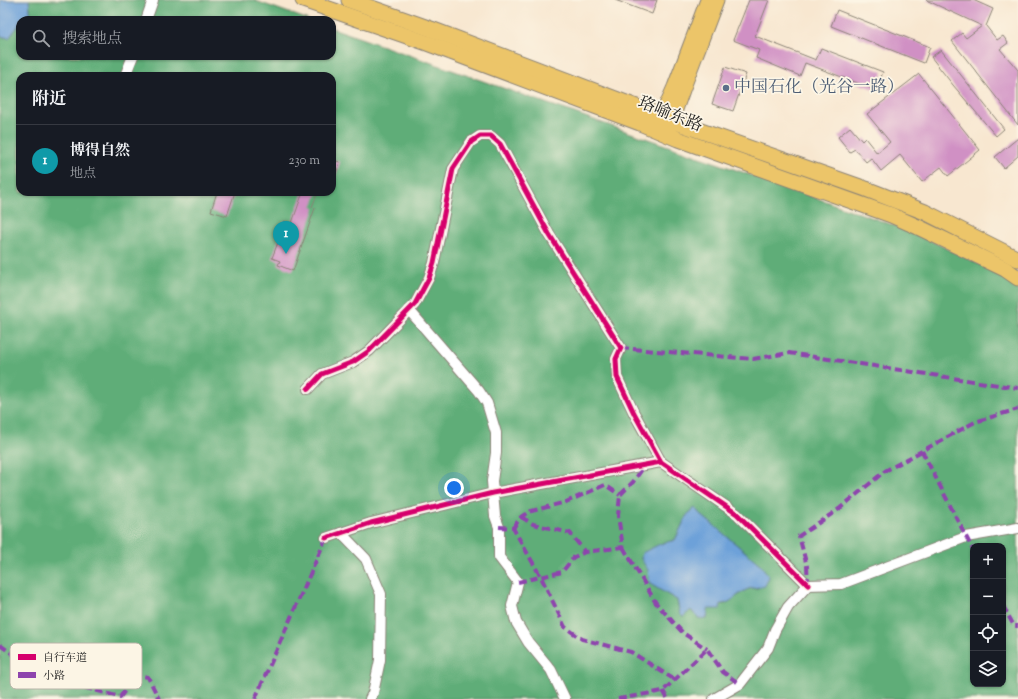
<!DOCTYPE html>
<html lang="zh">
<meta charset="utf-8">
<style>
:root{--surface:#171b24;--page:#242831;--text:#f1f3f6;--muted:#9ea1a6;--line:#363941;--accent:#1f6fb2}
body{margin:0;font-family:"Sorts Mill Goudy","Noto Serif SC",serif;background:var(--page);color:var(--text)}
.controls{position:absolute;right:12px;bottom:12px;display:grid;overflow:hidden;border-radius:8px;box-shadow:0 1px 3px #0004}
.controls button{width:36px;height:36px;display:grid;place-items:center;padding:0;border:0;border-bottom:1px solid var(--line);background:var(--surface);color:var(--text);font:20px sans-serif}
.you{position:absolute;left:454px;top:488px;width:14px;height:14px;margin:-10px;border:3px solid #fff;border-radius:50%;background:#1a73e8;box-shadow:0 0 0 6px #1a73e833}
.badge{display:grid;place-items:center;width:26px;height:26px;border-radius:50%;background:var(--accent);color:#fff;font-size:13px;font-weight:700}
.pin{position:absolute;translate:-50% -33px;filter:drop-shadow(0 1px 2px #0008)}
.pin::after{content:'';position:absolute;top:21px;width:14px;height:12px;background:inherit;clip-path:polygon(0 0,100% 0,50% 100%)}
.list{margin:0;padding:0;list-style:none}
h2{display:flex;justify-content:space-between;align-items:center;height:52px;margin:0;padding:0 16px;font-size:17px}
h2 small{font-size:13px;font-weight:400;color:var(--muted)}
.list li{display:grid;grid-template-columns:26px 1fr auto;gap:12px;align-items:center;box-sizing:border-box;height:72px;padding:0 16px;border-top:1px solid var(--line)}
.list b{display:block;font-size:15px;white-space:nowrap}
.list p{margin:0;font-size:13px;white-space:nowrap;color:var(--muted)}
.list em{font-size:13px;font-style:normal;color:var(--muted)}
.icon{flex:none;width:22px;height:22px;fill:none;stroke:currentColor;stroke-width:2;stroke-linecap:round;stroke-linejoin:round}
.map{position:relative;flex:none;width:1018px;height:699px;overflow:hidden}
.search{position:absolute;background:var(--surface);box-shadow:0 1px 3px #0004;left:16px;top:16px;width:320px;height:44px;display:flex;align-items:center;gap:10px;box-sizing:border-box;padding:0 14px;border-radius:12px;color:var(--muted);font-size:15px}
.panel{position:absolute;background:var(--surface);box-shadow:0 1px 3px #0004;left:16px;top:72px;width:320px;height:124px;border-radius:12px}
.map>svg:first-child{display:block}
</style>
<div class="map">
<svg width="1018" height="699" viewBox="0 0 1018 699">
<rect width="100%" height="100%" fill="#fcf5e5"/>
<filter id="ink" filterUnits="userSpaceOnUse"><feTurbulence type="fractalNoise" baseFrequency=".025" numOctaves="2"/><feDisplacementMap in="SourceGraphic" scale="8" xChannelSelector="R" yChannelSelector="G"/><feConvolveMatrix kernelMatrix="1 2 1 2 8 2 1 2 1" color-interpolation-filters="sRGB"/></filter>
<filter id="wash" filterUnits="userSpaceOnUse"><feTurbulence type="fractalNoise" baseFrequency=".012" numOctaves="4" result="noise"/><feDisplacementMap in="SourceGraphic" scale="16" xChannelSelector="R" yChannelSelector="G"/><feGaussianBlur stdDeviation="0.9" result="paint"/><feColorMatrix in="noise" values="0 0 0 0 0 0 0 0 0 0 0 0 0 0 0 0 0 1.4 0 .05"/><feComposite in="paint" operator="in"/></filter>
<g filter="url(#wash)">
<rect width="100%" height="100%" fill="#f8e7d0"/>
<g fill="#5fad78" stroke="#3e644a" fill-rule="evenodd">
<path d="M 29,0 L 253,0 L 309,20 L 31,20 Z"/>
<path d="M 18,25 L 20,26 L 20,56 L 332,56 L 332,28 L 913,232 L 1018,283 L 1018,699 L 0,699 L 0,36 L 9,38 ZM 20,76 L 332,76 L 332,192 L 20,192 ZM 695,508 L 700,514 L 761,565 L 758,588 L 747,589 L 726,604 L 721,604 L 707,609 L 707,619 L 698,618 L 691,610 L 683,616 L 680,614 L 677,600 L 650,584 L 648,569 L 660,544 L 675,540 L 687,515 ZM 973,546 L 1003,546 L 1003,684 L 973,684 Z"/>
</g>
<g fill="#6da1d9" stroke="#445e7a">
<path d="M 0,0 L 29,0 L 31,20 L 20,20 L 20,26 L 18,26 L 9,38 L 0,36 Z"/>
<path d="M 695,508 L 700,514 L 761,565 L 769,577 L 765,586 C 759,588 751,587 746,590 C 737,594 731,604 721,604 L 720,609 L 708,609 L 707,619 L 698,618 L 691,610 L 683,617 L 680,614 L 677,600 L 650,584 L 648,570 L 641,559 L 642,553 L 660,544 L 675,540 L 687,515 Z"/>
</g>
<g id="blocks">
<g fill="#d090c4">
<path d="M 615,0 L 657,0 L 652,14 Z"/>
<path d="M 749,0 L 769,0 L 755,36 L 816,60 L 821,48 L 883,72 L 876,90 L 805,63 L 800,76 L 756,58 L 759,50 L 733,40 Z"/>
<path d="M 926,0 L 973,0 L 993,9 L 986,26 L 997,40 L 1003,36 L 1008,43 L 1000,49 L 1018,70 L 1018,125 L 952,41 L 962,33 L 966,38 L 982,26 Z"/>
<path d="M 837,10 L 930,47 L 924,63 L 831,26 Z"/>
<path d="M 941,50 L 1004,129 L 996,136 L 953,85 L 931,57 Z"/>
<path d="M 725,67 L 746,74 L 733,111 L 712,104 Z"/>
<path d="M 919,74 L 980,150 L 948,176 L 941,167 L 922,182 L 900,155 L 881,171 L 871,158 L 866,162 L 855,149 L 850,152 L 838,137 L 850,127 L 862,141 L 865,138 L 877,153 L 890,142 L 867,114 Z"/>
<path d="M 1018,138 L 1018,156 L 1004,168 L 995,157 Z"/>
<path d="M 332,160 L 340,162 L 333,183 L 332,183 Z"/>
<path d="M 217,192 L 235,192 L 227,216 L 211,211 Z"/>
<path d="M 303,192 L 318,192 L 312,207 L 315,208 L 293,271 L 278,265 L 280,261 L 272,258 L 280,237 L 279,236 L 284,221 L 292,223 Z"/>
</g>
</g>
</g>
<g filter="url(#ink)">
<use href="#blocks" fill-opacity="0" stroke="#8a8276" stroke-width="1"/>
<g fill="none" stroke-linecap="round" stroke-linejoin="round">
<g stroke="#8a8276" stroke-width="12">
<g id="minor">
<path d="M 146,20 L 153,0"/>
<path d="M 125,76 L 133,56"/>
<path d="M 409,310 L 479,391 L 487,403 L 496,433 L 496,453 L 492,481 L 495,516 L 499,527 L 499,557 L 518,582 L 512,606 L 516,622 L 528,642 L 551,670 L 565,699"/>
<path d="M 308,389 L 322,374 L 353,362 L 369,351 L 415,304 L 429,278 L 434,263 L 453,169 L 471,142 L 480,136 L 491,136 L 500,144 L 549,234 L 621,348 L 616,359 L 617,377 L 634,413 L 661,462"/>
<path d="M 341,533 L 366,559 L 381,594 L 380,660 L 373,693 L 370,699"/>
<path d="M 326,538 L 371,523 L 493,493 L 661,462 L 737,514 L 808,585"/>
<path d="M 714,699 L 740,684 L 768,648 L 775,630 L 788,607 L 808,585 L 841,584 L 966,537 L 1018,528"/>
</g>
</g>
<g stroke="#8a8276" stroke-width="15">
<g id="major">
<path d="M 657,125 L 674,87 L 707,0"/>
<path d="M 669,129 L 683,90 L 717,0"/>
</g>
</g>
<g stroke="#8a8276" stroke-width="17">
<g id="highway">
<path d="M 303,0 L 427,43 L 640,123 L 678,139 L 891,215 L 918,227 L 1005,269 L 1018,278"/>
<path d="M 349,0 L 431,29 L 684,125 L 866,189 L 925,212 L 1018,259"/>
</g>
</g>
<use href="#minor" stroke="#fff" stroke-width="10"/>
<use href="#major" stroke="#ecc569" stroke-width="13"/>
<use href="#highway" stroke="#ecc569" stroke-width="15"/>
<g stroke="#8e44ad" stroke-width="4" stroke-dasharray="8 4" stroke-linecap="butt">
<path d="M 621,348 L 753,359 L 789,353 L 1018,388"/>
<path d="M 922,451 L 973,550"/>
<path d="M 521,517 L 533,524 L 570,533 L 585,552"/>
<path d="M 499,527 L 513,528 L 541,577 L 565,627 L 582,639 L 631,652 L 675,680"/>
<path d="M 513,528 L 521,517 L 528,512 L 566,502 L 605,485 L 620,495"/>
<path d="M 623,547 L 656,603 L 683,633 L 707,649"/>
<path d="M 518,582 L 562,572 L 574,557 L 585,552 L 623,547 L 618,516 L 620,495 L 633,482 L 645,465"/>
<path d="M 808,585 L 807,566 L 799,536 L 839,509 L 885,471 L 975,422 L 1018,409"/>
<path d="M 1003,606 L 1014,626 L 1018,626"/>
<path d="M 0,645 L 45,677 L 120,697 L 137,675 L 148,677 L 159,699"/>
<path d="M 663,691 L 668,699"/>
<path d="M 255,699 L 326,538"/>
<path d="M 618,699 L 663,691 L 707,649 L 723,672 L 740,684"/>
</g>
<g stroke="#fcf5e5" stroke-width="8">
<g id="cycleway">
<path d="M 308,389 L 322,374 L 353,362 L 369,351 L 415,304 L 429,278 L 434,263 L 453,169 L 471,142 L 480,136 L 491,136 L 500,144 L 549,234 L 621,348 L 616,359 L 617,377 L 634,413 L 661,462"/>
<path d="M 326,538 L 371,523 L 493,493 L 661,462 L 737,514 L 808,585"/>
</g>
</g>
<use href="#cycleway" stroke="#d6006c" stroke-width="5"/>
</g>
</g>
<circle fill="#5c6f8a" stroke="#fcf5e5" stroke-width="1.5" cx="726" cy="88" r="4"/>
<g text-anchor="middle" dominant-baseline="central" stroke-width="3.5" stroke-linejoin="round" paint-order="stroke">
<g font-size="17" fill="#4e5e75" stroke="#fcf5e5" text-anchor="start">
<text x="734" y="88">中国石化（光谷一路）</text>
</g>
<g font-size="17" fill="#1c1c1c" stroke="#fcf5e5">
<text transform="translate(670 115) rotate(22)">珞喻东路</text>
</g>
</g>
<rect x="10" y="643" width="132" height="46" rx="6" fill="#fcf5e5" stroke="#b9b4a9" stroke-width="1"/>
<rect x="18" y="654" width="18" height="6" fill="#d6006c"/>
<rect x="18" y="672" width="18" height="6" fill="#8e44ad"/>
<g font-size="11" fill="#1c1c1c">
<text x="43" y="661">自行车道</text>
<text x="43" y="679">小路</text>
</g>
</svg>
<div class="controls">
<button>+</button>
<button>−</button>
<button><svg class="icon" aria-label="locate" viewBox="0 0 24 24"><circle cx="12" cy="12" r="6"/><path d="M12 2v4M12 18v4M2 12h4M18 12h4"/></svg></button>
<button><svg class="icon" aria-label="layers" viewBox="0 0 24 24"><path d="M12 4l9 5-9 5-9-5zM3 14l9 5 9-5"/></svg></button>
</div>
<div class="you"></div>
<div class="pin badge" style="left:286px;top:254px;background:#0f9aa8">1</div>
<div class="search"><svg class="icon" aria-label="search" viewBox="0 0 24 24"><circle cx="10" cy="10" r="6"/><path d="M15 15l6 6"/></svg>搜索地点</div>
<section class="panel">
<h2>附近<small></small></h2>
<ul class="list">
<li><span class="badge" style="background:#0f9aa8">1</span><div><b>博得自然</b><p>地点</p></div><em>230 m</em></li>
</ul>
</section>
</div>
